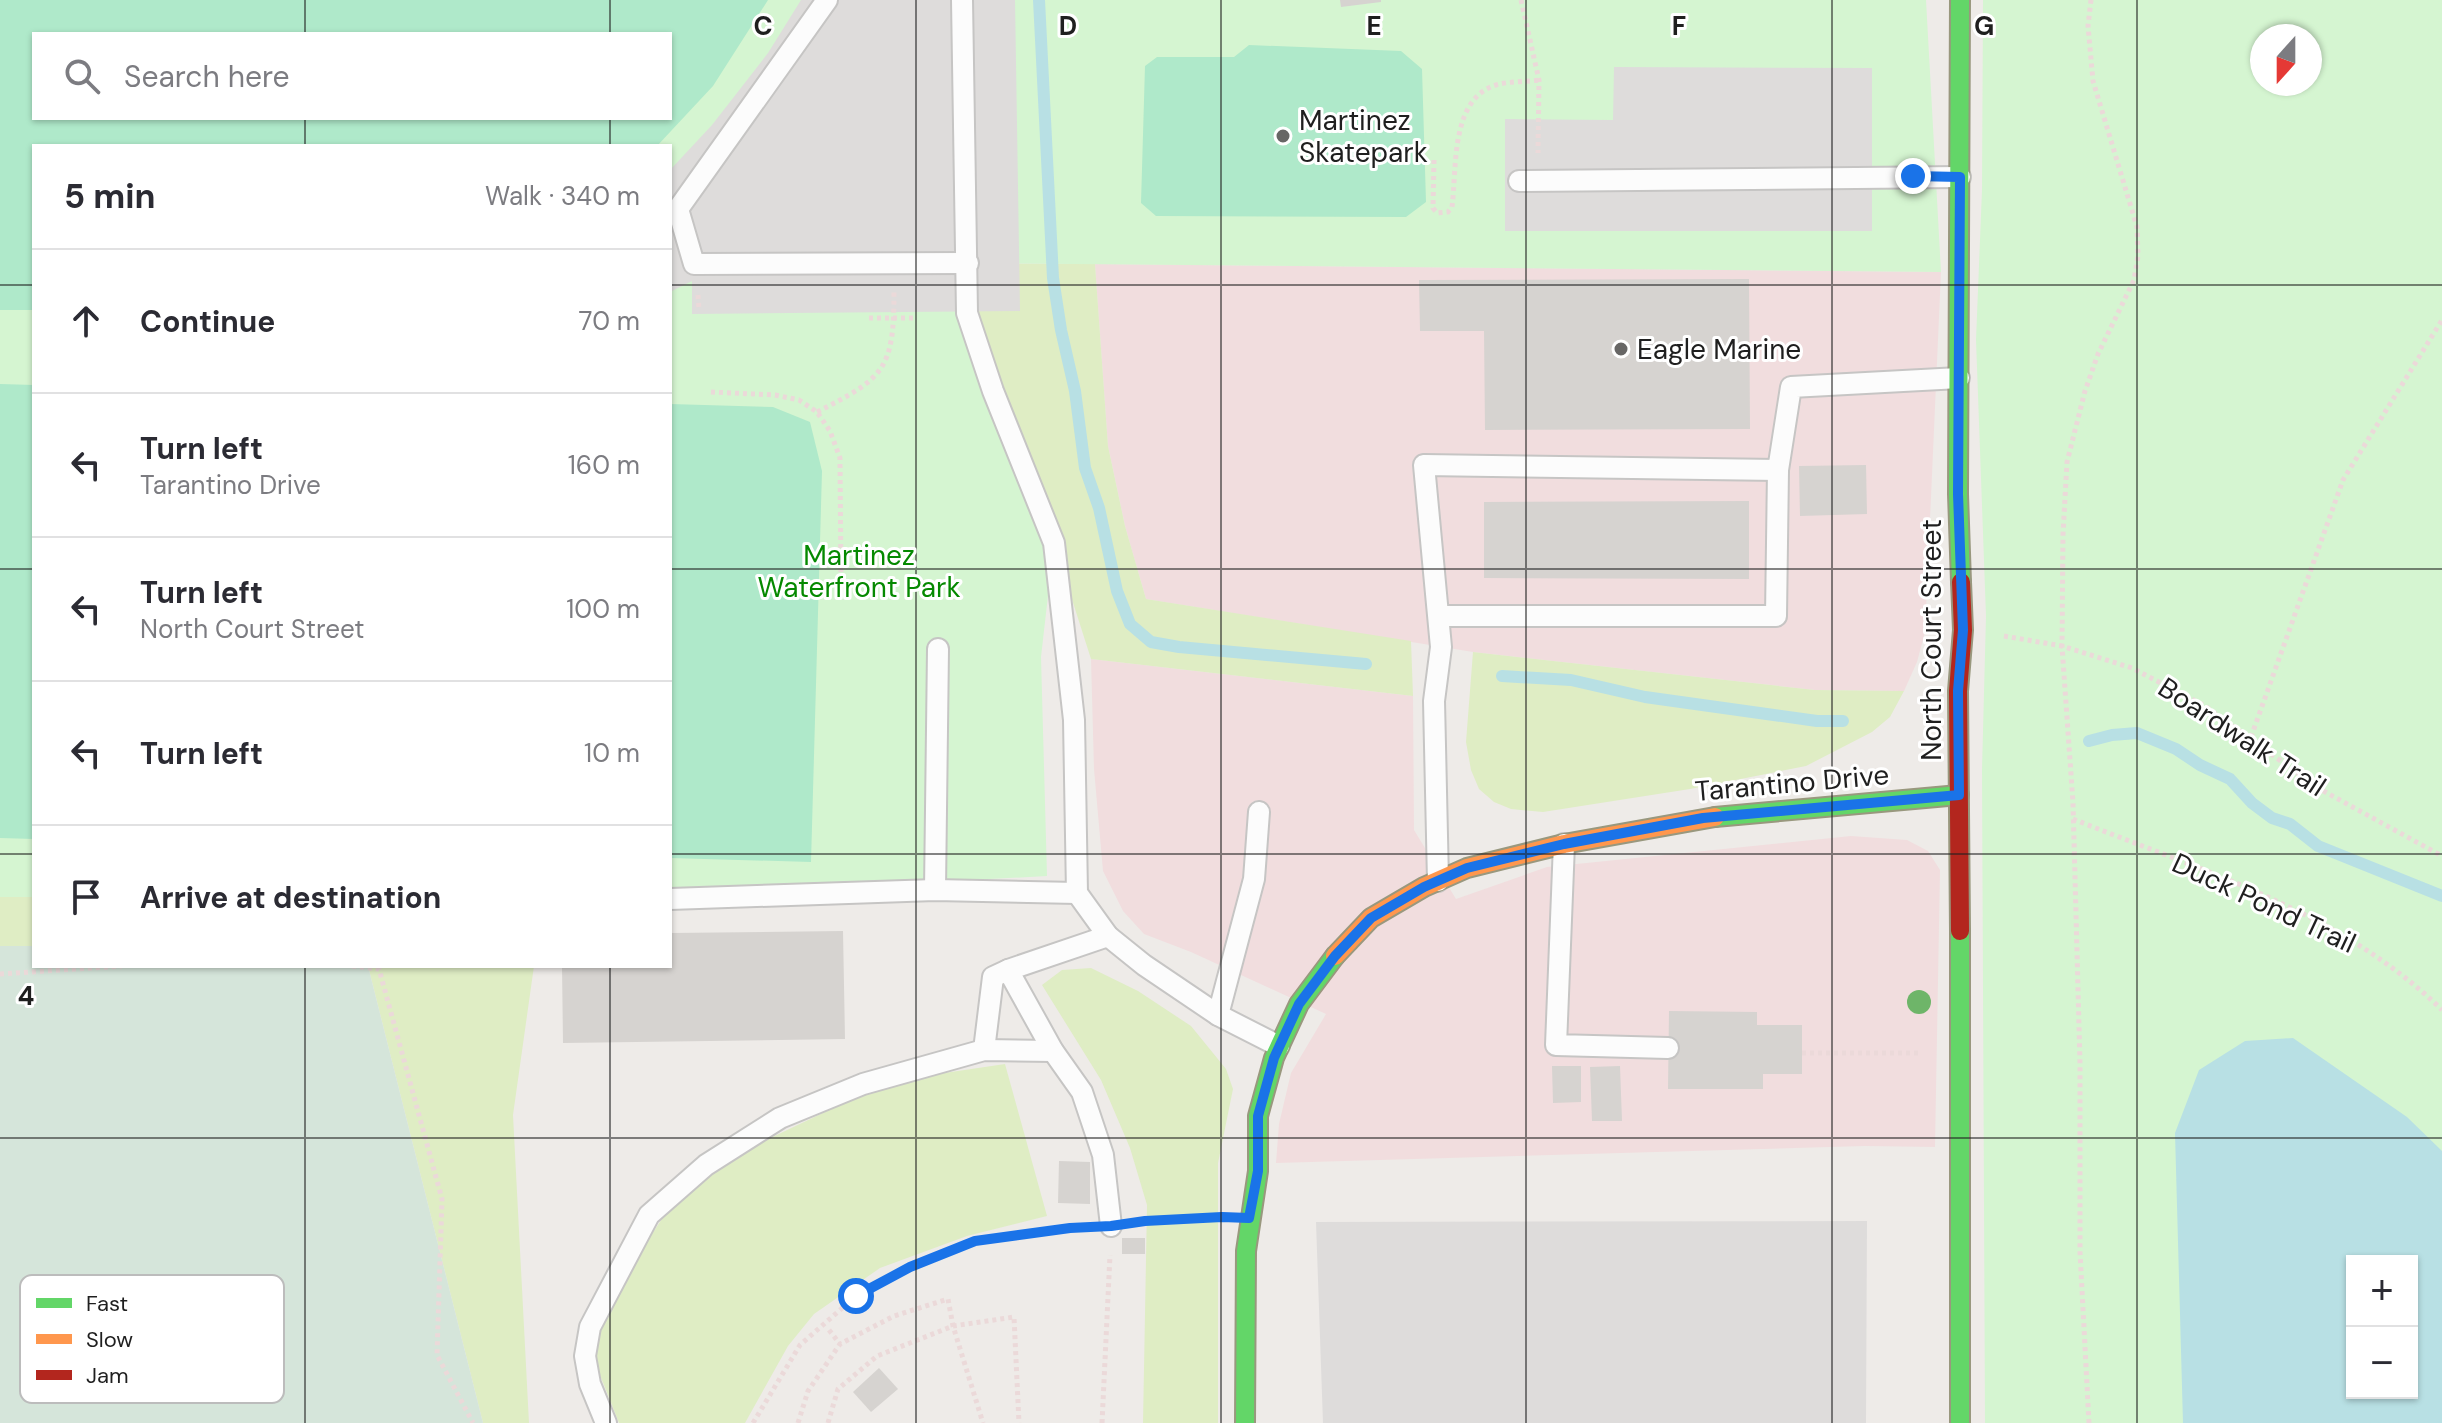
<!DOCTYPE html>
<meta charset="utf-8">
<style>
:root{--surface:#fff;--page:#f2f2f3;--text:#2b2b33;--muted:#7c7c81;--line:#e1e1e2}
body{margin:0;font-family:"DM Sans",sans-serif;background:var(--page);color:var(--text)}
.controls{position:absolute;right:24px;bottom:24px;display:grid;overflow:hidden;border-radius:0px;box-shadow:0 2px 6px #0004}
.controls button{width:72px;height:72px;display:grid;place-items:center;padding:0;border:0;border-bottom:2px solid var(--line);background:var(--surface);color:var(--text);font:40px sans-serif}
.compass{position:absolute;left:2250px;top:24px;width:72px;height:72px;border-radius:50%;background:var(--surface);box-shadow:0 2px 6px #0004;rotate:201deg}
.stop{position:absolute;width:24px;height:24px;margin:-18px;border:6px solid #1a73e8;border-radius:50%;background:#fff}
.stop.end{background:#1a73e8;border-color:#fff;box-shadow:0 2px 8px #0008}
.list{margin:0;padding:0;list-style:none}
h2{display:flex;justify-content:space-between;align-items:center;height:104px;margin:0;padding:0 32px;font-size:34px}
h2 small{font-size:26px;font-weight:400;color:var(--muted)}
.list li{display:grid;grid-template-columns:52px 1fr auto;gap:24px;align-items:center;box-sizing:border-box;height:144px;padding:0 32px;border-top:2px solid var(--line)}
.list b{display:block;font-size:30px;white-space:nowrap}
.list p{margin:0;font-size:26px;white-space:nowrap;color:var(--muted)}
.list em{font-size:26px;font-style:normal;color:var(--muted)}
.icon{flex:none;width:44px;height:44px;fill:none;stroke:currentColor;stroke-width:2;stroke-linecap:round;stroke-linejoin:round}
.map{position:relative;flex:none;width:2442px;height:1423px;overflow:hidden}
.search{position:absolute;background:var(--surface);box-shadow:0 2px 6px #0004;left:32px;top:32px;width:640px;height:88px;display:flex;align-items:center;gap:20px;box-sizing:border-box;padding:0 28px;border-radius:0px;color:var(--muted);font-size:30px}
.panel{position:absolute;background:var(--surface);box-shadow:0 2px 6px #0004;left:32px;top:144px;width:640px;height:824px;border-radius:0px}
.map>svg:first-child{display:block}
</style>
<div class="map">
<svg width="2442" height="1423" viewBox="0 0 2442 1423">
<rect width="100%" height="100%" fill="#eeebe8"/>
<g fill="#f1ddde">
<path d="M 1095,264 L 1941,272 L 1925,632 L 1917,662 L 1904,691 L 1815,690 L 1473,652 L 1146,599 L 1125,526 L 1108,446 Z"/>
<path d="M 1091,659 L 1413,696 L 1414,830 L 1456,899 L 1547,867 L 1851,836 L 1907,840 L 1928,851 L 1940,870 L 1935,1147 L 1865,1146 L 1276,1163 L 1279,1124 L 1291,1073 L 1326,1014 L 1191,952 L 1144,934 L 1123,911 L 1103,871 L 1094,769 Z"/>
</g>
<g fill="#dfedc4">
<path d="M 968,263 L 1095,264 L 1108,446 L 1125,526 L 1146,599 L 1411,641 L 1413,696 L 1091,659 L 1054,543 L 968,313 Z"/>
<path d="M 1473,652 L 1815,690 L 1904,691 L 1890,717 L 1872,732 L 1806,766 L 1690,789 L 1543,812 L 1511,809 L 1494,802 L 1479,789 L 1471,770 L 1466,742 Z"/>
<rect x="0" y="897" width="34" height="49"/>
<path d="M 368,966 L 534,966 L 513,1115 L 529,1423 L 483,1423 Z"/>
<path d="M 1091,968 L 1138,991 L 1191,1026 L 1226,1069 L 1233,1089 L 1218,1163 L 1218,1423 L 1143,1423 L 1147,1205 L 1130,1148 L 1101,1080 L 1042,985 L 1062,970 Z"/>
<path d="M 1005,1064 L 1047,1216 L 967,1236 L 880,1268 L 814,1314 L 788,1346 L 745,1423 L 619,1423 L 594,1360 L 597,1328 L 625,1275 L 671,1205 L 743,1151 L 867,1092 L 931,1075 Z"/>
</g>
<path fill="#d5e5da" d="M 0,946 L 34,946 L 34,966 L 368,966 L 483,1423 L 0,1423 Z"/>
<g fill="#d5f5d1" fill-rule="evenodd">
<path d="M 0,0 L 1926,0 L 1941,272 L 968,263 L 968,313 L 1054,543 L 1041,657 L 1047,876 L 670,896 L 670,146 L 34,146 L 34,897 L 0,897 ZM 34,34 L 670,34 L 670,118 L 34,118 Z"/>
<path d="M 1983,0 L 2442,0 L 2442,1423 L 1985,1423 L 1982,770 L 1986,616 L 1976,340 L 1982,190 ZM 2262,36 L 2310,36 L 2310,84 L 2262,84 ZM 2352,1261 L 2412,1261 L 2412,1393 L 2352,1393 Z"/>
</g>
<g fill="#afe9ca" fill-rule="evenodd">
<path d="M 0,0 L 768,0 L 713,86 L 657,146 L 34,146 L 34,310 L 0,310 ZM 34,34 L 670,34 L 670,118 L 34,118 Z"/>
<path d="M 1249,45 L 1401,51 L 1422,69 L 1426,202 L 1406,217 L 1156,216 L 1141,203 L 1145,66 L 1157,57 L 1234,57 Z"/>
<path d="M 0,384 L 34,385 L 34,839 L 0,838 Z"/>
<path d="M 670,404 L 773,407 L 810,422 L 822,471 L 811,862 L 670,858 Z"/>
</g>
<g fill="#dedcdb">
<path d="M 801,0 L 1015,0 L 1020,311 L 692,314 L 692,281 L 670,292 L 670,170 L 712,125 L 768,53 Z"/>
<path d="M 1614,67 L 1872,68 L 1872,231 L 1505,231 L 1505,119 L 1613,120 Z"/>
<path d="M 1867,1221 L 1866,1423 L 1323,1423 L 1316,1222 Z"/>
</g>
<path fill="#b8e0e4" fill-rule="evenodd" d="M 2293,1038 L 2407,1117 L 2442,1151 L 2442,1423 L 2183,1423 L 2175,1133 L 2199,1070 L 2245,1041 ZM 2352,1261 L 2412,1261 L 2412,1393 L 2352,1393 Z"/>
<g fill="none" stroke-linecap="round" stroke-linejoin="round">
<g stroke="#b8e0e4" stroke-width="12">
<path d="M 1039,0 L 1053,278 L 1061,330 L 1075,391 L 1085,468 L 1099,508 L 1117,591 L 1130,624 L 1151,642 L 1179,647 L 1366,664"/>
<path d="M 1502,676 L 1571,680 L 1645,697 L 1817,721 L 1843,721"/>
<path d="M 2089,741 L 2112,735 L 2137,733 L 2176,749 L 2200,765 L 2230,779 L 2252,803 L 2272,818 L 2290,824 L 2318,846 L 2442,896"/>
</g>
</g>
<g fill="#d6d3d0">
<path d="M 1340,0 L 1381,0 L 1381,2 L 1341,7 Z"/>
<path d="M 1749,279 L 1750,429 L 1485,430 L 1484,331 L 1420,331 L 1419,280 Z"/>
<path d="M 1866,465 L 1867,514 L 1800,516 L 1799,466 Z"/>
<path d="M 1749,501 L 1749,579 L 1484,578 L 1484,502 Z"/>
<path d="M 843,931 L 845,1039 L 563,1043 L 562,966 L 670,966 L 670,933 Z"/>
<path d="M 1669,1011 L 1757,1012 L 1757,1025 L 1802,1025 L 1802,1074 L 1763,1074 L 1763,1089 L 1668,1089 Z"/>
<path d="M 1552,1066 L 1581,1066 L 1581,1102 L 1553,1103 Z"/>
<path d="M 1620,1066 L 1622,1121 L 1592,1121 L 1590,1067 Z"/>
<path d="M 1059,1161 L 1090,1162 L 1090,1204 L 1058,1203 Z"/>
<rect x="1122" y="1238" width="23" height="16"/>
<path d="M 879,1368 L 898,1389 L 871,1412 L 853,1392 Z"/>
</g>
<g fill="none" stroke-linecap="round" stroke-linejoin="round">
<g stroke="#c6c5c4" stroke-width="24">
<g id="lane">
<path d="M 827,0 L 678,209 L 694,264 L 968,263"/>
<path d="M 962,0 L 967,313 L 993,391 L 1054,543 L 1074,720 L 1077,893 L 1108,936 L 1144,965 L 1218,1015 L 1279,1046"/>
<path d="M 1519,181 L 1960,177"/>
<path d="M 1439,616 L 1776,616 L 1778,470"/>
<path d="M 1564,844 L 1556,1045 L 1668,1048"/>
<path d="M 1438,881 L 1434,701 L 1441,647 L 1424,465 L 1778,470 L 1791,387 L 1959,378"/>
<path d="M 935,890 L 938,649"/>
<path d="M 670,899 L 935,890 L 1077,893"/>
<path d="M 1108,936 L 1008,970 L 1053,1051 L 1082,1092 L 1103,1155 L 1111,1226"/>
<path d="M 1218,1015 L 1254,879 L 1259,812"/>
<path d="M 984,1050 L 993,977 L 1008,970"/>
<path d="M 606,1423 L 590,1384 L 585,1356 L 590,1327 L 649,1215 L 706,1165 L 780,1118 L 863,1084 L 984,1050 L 1053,1051"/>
</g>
</g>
<g stroke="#99987e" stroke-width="22">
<g id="fast">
<path d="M 1960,0 L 1958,494 L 1961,582"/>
<path d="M 1715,817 L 1959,795"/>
<path d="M 1245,1423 L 1246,1251 L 1258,1171 L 1258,1116 L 1274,1058 L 1299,1004 L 1335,956"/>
<path d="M 1960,1423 L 1960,931"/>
</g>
</g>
<g stroke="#99987e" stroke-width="22">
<path id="slow" d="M 1335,956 L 1371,918 L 1424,887 L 1467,868 L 1564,844 L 1715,817"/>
</g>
<g stroke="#99987e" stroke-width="22">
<path id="jam" d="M 1960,931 L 1958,691 L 1963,630 L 1961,582"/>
</g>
<g stroke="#ebd9d9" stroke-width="5" stroke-dasharray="4 4" stroke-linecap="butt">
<path d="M 1521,0 L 1539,80 L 1538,153"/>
<path d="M 1434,160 L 1433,208 L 1437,213 L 1448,212 L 1452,207 C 1457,168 1450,99 1496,85 C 1509,81 1526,82 1539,80"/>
<path d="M 698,295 L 699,310"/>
<path d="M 869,318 L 914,318"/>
<path d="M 711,392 L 775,395 L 799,400 L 817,412 L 830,431 L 840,458 L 841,583"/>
<path d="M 817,412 C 884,378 894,370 894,292"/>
<path d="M 2004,636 L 2062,646 L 2132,668 L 2205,706 L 2318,788 L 2442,856"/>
<path d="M 2251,737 L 2343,480 L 2442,320"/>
<path d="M 2073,819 C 2200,870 2342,912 2442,1010"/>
<path d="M 352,966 L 379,969 L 442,1199 L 437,1355 L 473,1423"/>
<path d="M 0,974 L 122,966"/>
<path d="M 1802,1053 L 1921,1053"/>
<path d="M 1141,1222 L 1207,1218"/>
<path d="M 829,1330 L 840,1344"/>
<path d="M 753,1423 L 800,1345 L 856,1296 L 910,1267 L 975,1241 L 1080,1227"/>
<path d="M 798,1423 L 808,1391 L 840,1344 L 894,1316 L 948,1299 L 953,1326 L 983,1423"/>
<path d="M 828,1423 L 838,1389 L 877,1356 L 953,1326 L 1014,1317 L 1019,1423"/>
<path d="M 1102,1423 L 1110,1255"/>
<path d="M 2089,1423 L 2080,1252 L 2080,1063 L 2073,803 L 2062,646 L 2063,534 L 2067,462 L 2085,391 L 2098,354 L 2134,280 L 2138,256 L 2137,227 L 2093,81 L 2088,26 L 2091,0"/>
</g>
<use href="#lane" stroke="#fcfcfc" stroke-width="20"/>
<use href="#fast" stroke="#63d668" stroke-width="18"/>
<use href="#slow" stroke="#ff974d" stroke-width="18"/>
<use href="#jam" stroke="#b3261e" stroke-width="18"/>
</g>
<circle fill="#6eb569" cx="1919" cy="1002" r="12"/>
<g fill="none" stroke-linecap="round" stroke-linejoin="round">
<path stroke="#1a73e8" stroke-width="10" d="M 856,1296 L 910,1267 L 975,1241 L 1070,1228 L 1111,1226 L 1145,1221 L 1222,1217 L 1249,1218 L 1258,1171 L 1258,1116 L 1274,1058 L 1299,1004 L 1335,956 L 1371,918 L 1424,887 L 1467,868 L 1564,844 L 1703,818 L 1959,795 L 1958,691 L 1963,630 L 1958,494 L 1960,177 L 1913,176"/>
</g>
<path fill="none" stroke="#1f1f1f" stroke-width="2" stroke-opacity="0.55" d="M 305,0 L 305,34M 610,0 L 610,34M 916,0 L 916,1423M 1221,0 L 1221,1423M 1526,0 L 1526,1423M 1832,0 L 1832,1423M 2137,0 L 2137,1423M 305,118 L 305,146M 610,118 L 610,146M 0,285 L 34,285M 670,285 L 2442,285M 0,569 L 34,569M 670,569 L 2442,569M 0,854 L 34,854M 670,854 L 2442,854M 305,966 L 305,1423M 610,966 L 610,1423M 0,1138 L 2442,1138"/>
<g fill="#676665" stroke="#fff" stroke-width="3">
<circle cx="1283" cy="136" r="8"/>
<circle cx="1621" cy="349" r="8"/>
</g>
<g text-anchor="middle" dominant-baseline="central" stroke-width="6" stroke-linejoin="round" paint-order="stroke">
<g font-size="28" fill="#1f1f1f" stroke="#fff" text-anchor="start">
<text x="1299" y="120">Martinez<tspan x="1299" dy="32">Skatepark</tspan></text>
<text x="1637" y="349">Eagle Marine</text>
</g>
<g font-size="28" fill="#058901" stroke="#fff">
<text x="859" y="555">Martinez<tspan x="859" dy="32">Waterfront Park</tspan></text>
</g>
<g font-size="28" fill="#1f1f1f" stroke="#fff">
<text transform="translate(1931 640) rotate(-90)">North Court Street</text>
<text transform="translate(2242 737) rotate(33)">Boardwalk Trail</text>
<text transform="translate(1792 783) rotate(-5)">Tarantino Drive</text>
<text transform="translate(2264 903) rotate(25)">Duck Pond Trail</text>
</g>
</g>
<rect x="20" y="1275" width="264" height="128" rx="12" fill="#fff" stroke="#bcbcbc" stroke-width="2"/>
<rect x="36" y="1298" width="36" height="10" fill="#63d668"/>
<rect x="36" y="1334" width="36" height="10" fill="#ff974d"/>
<rect x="36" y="1370" width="36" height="10" fill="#b3261e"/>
<g font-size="22" fill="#1f1f1f">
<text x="86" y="1311">Fast</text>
<text x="86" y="1347">Slow</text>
<text x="86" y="1383">Jam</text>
</g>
<g font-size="26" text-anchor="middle" font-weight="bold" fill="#1f1f1f" stroke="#fff" stroke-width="6" stroke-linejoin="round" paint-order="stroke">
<text x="763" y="35">C</text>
<text x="1068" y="35">D</text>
<text x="1374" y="35">E</text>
<text x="1679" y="35">F</text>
<text x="1984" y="35">G</text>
<text x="26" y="1005">4</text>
</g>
</svg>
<div class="controls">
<button>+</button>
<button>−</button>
</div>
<svg class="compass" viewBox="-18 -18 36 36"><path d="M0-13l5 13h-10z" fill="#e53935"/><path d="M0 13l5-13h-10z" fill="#7c7c81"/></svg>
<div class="stop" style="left:856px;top:1296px"></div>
<div class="stop end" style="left:1913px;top:176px"></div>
<div class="search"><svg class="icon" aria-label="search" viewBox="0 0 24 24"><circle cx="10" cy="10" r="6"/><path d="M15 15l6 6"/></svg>Search here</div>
<section class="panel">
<h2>5 min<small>Walk · 340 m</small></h2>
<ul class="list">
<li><svg class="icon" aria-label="ahead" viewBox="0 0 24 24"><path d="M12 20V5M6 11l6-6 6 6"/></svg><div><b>Continue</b></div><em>70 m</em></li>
<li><svg class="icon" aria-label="left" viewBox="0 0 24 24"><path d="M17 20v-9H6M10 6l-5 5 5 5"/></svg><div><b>Turn left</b><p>Tarantino Drive</p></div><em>160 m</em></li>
<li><svg class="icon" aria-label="left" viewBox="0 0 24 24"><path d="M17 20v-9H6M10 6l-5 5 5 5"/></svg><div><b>Turn left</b><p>North Court Street</p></div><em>100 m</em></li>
<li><svg class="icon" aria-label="left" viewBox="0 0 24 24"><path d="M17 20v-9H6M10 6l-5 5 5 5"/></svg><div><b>Turn left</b></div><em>10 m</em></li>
<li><svg class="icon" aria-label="arrive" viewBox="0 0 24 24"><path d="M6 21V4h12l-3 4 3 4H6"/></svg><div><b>Arrive at destination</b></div></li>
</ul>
</section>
</div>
